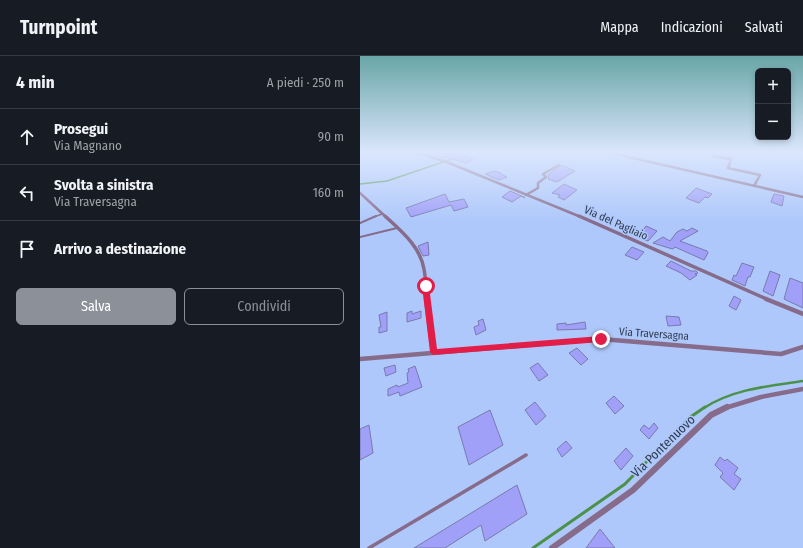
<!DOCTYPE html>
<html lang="it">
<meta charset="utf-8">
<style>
:root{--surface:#171b24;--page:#242831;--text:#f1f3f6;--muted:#9ea1a6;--line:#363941;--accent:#8c9099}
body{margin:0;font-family:"Fira Sans Condensed",sans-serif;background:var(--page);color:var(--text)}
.controls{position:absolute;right:12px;top:12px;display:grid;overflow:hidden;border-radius:6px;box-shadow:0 2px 6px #0003}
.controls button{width:36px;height:36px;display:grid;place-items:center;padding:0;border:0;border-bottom:1px solid var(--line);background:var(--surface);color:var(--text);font:20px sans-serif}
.stop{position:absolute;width:12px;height:12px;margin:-9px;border:3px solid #e11d48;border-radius:50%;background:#fff}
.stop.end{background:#e11d48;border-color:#fff;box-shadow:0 1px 4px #0008}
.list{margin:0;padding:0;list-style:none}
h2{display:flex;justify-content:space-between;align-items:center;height:52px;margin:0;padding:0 16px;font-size:17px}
h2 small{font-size:13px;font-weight:400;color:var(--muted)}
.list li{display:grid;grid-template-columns:26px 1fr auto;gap:12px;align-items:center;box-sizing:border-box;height:56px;padding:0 16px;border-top:1px solid var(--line)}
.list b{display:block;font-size:15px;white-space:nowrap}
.list p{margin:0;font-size:13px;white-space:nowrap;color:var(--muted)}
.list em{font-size:13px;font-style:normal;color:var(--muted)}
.actions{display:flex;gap:8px;padding:12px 16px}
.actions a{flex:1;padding:9px 0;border:1px solid var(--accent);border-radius:6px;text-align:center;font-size:14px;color:var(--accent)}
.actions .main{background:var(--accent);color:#fff}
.icon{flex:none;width:22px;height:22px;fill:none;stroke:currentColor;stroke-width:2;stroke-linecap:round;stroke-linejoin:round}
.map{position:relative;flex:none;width:443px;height:492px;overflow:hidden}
header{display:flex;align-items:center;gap:24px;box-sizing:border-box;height:56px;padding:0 20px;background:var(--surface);border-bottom:1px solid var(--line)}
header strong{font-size:19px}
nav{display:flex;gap:22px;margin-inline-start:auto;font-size:14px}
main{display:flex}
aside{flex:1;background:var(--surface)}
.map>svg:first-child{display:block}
</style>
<header>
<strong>Turnpoint</strong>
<nav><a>Mappa</a><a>Indicazioni</a><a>Salvati</a></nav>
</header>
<main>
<aside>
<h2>4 min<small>A piedi · 250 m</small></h2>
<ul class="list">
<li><svg class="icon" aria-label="ahead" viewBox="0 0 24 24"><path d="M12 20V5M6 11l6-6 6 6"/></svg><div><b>Prosegui</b><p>Via Magnano</p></div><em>90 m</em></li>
<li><svg class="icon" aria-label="left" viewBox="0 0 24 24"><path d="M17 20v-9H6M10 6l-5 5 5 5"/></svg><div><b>Svolta a sinistra</b><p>Via Traversagna</p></div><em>160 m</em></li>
<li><svg class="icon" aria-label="arrive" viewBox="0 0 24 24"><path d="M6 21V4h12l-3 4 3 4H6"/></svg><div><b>Arrivo a destinazione</b></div></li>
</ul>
<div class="actions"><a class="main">Salva</a><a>Condividi</a></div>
</aside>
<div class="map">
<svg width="443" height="492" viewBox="0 0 443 492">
<rect width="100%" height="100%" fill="#aec8fb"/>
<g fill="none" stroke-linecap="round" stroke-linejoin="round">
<g stroke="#4c9149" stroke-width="1.5">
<path d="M 103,99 L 110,97"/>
<path d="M 0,128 L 27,125 L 95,102"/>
</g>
<path stroke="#4c9149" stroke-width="2.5" d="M 344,352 C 373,333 409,330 443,325"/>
<path stroke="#4c9149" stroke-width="3" d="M 173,492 L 265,428 L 329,362 L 345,351"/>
</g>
<g fill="#a0a0f9" stroke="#797aad">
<path d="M 70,97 L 99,97 L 113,103 L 106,107 L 87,101 L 84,102 Z"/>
<path d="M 202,109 L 215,115 L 197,126 L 188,123 L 189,120 L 188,119 Z"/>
<path d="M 135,115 L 141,117 L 141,118 L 147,121 L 139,124 L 125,118 Z"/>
<path d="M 204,128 L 217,134 L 204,144 L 198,141 L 200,139 L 192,137 Z"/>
<path d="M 336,132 L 352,138 L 348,142 L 345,141 L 339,147 L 326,142 Z"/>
<path d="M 150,135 L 164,141 L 165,142 L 161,140 L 152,146 L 142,141 Z"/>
<path d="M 85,138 L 89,146 L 104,143 L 108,151 L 94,155 L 91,149 L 51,161 L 46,152 Z"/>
<path d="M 414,138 L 424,140 L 422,150 L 411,146 Z"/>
<path d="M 286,170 L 297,175 L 288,185 L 280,182 L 281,180 L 279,179 Z"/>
<path d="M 332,172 L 338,175 L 320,185 L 347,195 L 348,197 L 344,204 L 315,191 L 313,193 L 309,192 L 293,187 L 303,181 L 310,185 L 317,176 L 323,173 L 327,175 Z"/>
<path d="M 68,186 L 69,199 L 63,200 L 58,190 Z"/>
<path d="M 272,191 L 284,196 L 277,204 L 265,199 Z"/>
<path d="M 311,205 L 331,215 L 336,215 L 338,217 L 335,218 L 337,219 L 330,224 L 321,217 L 306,210 Z"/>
<path d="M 382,207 L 394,211 L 390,221 L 388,221 L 385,230 L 372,224 L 374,219 L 376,220 Z"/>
<path d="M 410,215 L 420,219 L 413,240 L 403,235 Z"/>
<path d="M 430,222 L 443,227 L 443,252 L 424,243 Z"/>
<path d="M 374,240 L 381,244 L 376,254 L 369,250 Z"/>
<path d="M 52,255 L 52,258 L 61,255 L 61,262 L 47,266 L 47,257 Z"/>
<path d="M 27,256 L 27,275 L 19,277 L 19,271 L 21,271 L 19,259 Z"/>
<path d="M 306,260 L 319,261 L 321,269 L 308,270 Z"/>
<path d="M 123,263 L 126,274 L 116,279 L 114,271 L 119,269 L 118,265 Z"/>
<path d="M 225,266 L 226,273 L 197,274 L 197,268 L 206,267 L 206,269 Z"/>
<path d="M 217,292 L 228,303 L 221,309 L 209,297 Z"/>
<path d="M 178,307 L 188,319 L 179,325 L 170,312 Z"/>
<path d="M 35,309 L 36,316 L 26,320 L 24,312 Z"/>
<path d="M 55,310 L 62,331 L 40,340 L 39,336 L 28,340 L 28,333 L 37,329 L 38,331 L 48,327 L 47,317 L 49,316 L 48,313 Z"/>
<path d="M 254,340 L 264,350 L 255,358 L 246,347 Z"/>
<path d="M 175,346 L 186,360 L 176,369 L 165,354 Z"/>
<path d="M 130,354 L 143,389 L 109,409 L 98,371 Z"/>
<path d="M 294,367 L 298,372 L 289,383 L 280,374 L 284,369 L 289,373 Z"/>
<path d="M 9,369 L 13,397 L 0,404 L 0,373 Z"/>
<path d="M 206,385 L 212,392 L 202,401 L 197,393 Z"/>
<path d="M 266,392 L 273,400 L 261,414 L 254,405 Z"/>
<path d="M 360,401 L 365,405 L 367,403 L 378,412 L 374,418 L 381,423 L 374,434 L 360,421 L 363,417 L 355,409 Z"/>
<path d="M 157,429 L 167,458 L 125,485 L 121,469 L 85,492 L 54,492 Z"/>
<path d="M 240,473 L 255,492 L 226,492 Z"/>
</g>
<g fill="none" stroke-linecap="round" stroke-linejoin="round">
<path stroke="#876b8a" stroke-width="1.5" d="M 14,161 L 22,158"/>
<g stroke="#876b8a" stroke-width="2">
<path d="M 0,167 L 16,160"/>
<path d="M 0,181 L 37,172"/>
</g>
<path stroke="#876b8a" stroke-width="3.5" d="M 9,492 L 166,399"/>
<g stroke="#876b8a" stroke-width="2.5">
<path d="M 59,97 L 89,107 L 221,161"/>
<path d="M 251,97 L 443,141"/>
<path d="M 352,100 L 371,103 L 368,112 L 400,119 L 394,130"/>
<path d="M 0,137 L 26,161"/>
<path d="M 166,139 L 178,132 L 178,127 L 186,121 L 183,118 L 199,109"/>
</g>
<g stroke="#876b8a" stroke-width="3.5">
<path d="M 25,160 C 41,175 60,190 64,213 C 66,223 66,234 66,244"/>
<path d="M 219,160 L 409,244"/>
</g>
<g stroke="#876b8a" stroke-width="4.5">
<path d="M 66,243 L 73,296"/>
<path d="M 406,243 L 443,258"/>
<path d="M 0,303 L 241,283 L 421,298 L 443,291"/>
<path d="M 365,352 L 401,341 L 443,333"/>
</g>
<path stroke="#876b8a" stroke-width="6" d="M 192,492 L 273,434 L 351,359 L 367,351"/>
</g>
<linearGradient id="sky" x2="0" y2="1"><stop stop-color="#69a6a8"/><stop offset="0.58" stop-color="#dbe6fd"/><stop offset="1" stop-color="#dbe6fd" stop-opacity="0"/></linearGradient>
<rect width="443" height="166" fill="url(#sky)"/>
<path fill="#e11d48" d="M 66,227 L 69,230 L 77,293 L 241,280 L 245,283 L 241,286 L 73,299 L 70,296 L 62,230 Z"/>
<g text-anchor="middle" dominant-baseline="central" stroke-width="3" stroke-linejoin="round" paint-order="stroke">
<g font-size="11" fill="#303b4f" stroke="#aec8fb">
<text transform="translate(256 167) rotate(24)">Via del Pagliaio</text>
<text transform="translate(294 278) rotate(4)">Via Traversagna</text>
</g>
<g font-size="13" fill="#303b4f" stroke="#aec8fb">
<text transform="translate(303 390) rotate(-44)">Via Pontenuovo</text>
</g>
</g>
</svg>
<div class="controls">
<button>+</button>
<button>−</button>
</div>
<div class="stop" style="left:66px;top:230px"></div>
<div class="stop end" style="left:241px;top:283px"></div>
</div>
</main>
